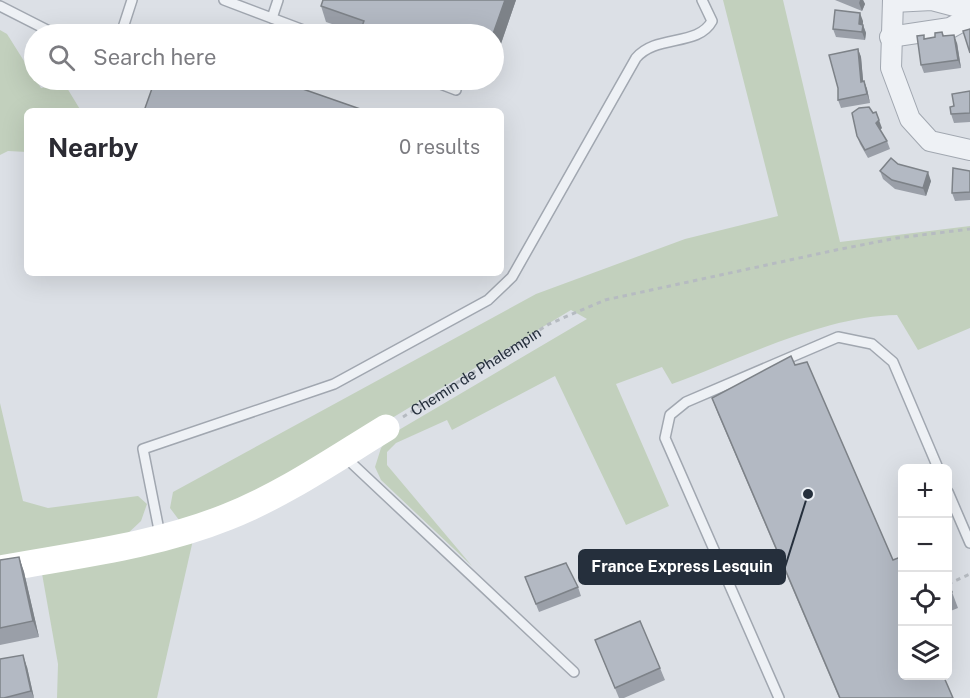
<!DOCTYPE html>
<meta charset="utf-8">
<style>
:root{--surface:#fff;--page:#f7f7f7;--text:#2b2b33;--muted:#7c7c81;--line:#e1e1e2}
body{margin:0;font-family:"Public Sans",sans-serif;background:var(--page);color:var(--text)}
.controls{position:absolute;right:18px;bottom:18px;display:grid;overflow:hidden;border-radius:9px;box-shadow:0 6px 24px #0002}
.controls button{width:54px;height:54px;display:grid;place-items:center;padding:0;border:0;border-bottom:2px solid var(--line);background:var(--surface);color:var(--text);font:30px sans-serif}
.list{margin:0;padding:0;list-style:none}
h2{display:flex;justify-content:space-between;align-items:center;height:78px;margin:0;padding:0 24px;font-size:26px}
h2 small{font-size:20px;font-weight:400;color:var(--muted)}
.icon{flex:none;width:33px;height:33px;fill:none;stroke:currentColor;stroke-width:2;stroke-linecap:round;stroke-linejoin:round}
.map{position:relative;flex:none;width:970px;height:698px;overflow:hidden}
.search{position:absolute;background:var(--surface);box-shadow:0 6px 24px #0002;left:24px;top:24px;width:480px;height:66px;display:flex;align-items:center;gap:15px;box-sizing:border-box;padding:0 21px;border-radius:33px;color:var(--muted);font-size:22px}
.panel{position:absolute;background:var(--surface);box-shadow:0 6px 24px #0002;left:24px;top:108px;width:480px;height:168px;border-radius:9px}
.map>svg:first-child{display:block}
</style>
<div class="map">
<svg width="970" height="698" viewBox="0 0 970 698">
<rect width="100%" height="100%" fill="#dce0e6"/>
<g fill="#c2d0bd">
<path d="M 723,0 L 783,0 L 840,242 L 970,226 L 970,328 L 918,350 L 897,315 C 824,316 740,359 672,384 L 662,367 L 616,384 L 669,506 L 626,525 L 555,376 L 452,430 L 447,420 L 396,443 L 387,452 L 387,465 L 472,566 L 381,480 L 375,467 L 381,448 L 392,434 L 587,319 L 571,310 L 349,444 L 255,496 L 179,520 L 170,508 L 173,492 L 536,294 L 685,239 L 778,216 Z"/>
<path d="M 0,30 L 7,34 L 41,88 L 64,83 L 81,111 L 27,111 L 27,152 L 8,151 L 0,155 Z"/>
<path d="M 0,403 L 23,501 L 48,508 L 138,496 L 147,504 L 141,521 L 125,536 L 0,557 Z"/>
<path d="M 193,540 L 157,698 L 57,698 L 58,664 L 41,568 Z"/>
</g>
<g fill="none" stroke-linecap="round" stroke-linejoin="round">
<g stroke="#a1a7b0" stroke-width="12">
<g id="lane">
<path d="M 224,0 L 314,34"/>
<path d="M 0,6 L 55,34"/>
<path d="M 272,18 L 278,0"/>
<path d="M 121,34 L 132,0"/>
<path d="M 430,80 L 456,90"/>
<path d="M 344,456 L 574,672"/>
<path d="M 948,492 L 970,543"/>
<path d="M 160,535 L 143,449 L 334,384 L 488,300 L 512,277 L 636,58 C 656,34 698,47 712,21 L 702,0"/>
<path d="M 779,698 L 665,438 L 670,415 L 686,402 L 838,337 L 872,344 L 893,362 L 938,468"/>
</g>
</g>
<g stroke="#a1a7b0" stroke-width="22">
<g id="street">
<path d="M 893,0 L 891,68 L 910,119 L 930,141 L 970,150"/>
<path d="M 893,2 L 932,0 L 970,10"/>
<path d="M 890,37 L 950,28 L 970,17"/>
</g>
</g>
<g stroke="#b6bbc1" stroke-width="3" stroke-dasharray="4.5 4.5" stroke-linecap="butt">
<path id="s1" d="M 403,417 L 549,324 L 605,300 L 836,250 L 897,238 L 970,229"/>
<path d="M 948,584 L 970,574"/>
</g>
<use href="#lane" stroke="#eef1f5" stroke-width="9"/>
<use href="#street" stroke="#eef1f5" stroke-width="20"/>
<path stroke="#fff" stroke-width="27" d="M 0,569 C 76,555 155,546 227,517 C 283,495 335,459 386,428"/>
</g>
<g fill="#9a9fa8">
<path d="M 323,0 L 516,0 L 494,64 L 494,34 L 359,34 L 359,33 L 326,22 L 321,6 Z"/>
<path d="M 835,0 L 863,0 L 865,4 L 862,11 Z"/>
<path d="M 863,21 L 863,25 L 866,33 L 865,40 L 836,37 L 833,29 Z"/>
<path d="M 942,32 L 944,36 L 957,43 L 961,68 L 924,73 L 921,65 L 926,39 L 935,37 Z"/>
<path d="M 858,49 L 861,57 L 863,81 L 864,81 L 867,89 L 870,103 L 841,108 L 838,100 Z"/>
<path d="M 970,91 L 970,122 L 954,123 L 951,114 L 954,106 Z"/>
<path d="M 882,128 L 880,130 L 887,141 L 890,149 L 868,158 L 860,144 L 857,136 Z"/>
<path d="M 880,171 L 931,181 L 926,196 L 895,189 L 883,179 Z"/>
<path d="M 970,171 L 970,200 L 955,201 L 952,193 Z"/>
<path d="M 712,398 L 903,675 L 953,698 L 839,698 L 718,414 Z"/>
<path d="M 19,557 L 24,572 L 39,637 L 0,645 L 0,560 Z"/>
<path d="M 525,577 L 578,587 L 581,596 L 539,612 Z"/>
<path d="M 948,584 L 952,592 L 958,608 L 948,612 Z"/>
<path d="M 595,640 L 660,668 L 665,680 L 624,698 L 619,698 Z"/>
<path d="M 27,667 L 34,698 L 0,698 Z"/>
</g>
<g fill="#7d8288">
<path d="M 505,0 L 516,0 L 494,64 L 494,34 L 493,34 Z"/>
<path d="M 860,0 L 863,0 L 865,4 L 862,11 L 859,3 Z"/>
<path d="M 860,13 L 863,21 L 862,33 L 859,24 Z"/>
<path d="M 375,25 L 378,34 L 372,34 Z"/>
<path d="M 863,25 L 866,33 L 865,40 L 862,32 Z"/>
<path d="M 954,35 L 957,43 L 961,68 L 958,60 Z"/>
<path d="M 858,49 L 861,57 L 864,90 L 861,82 Z"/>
<path d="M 864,81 L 867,89 L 870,103 L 867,94 Z"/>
<path d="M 879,120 L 882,128 L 879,131 L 876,123 Z"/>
<path d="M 928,172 L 931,181 L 926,196 L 923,188 Z"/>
<path d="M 19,557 L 24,572 L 39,637 L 33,621 Z"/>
<path d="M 23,655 L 27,667 L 34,698 L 31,691 Z"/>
</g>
<g fill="#b3b9c3" stroke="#7d8288" stroke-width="1.5">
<path d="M 323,0 L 505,0 L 493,34 L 401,34 L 375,25 L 372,34 L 359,34 L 364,21 L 321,6 Z"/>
<path d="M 835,10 L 860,13 L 859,24 L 863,25 L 862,32 L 833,29 Z"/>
<path d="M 970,29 L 970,53 L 963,31 Z"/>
<path d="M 942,32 L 943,36 L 954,35 L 958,60 L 921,65 L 917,36 L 924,35 L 924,39 L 935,37 L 935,33 Z"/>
<path d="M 858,49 L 861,82 L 864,81 L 867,94 L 838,100 L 838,88 L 829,55 Z"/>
<path d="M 155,80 L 277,80 L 366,111 L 144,111 Z"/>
<path d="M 970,91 L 970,113 L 951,114 L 950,107 L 954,106 L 952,94 Z"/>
<path d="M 869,107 L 873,113 L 876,112 L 879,120 L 876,123 L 887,141 L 865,150 L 857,136 L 852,113 L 859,108 Z"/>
<path d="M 891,158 L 898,164 L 928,172 L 923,188 L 892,180 L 880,171 Z"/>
<path d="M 953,168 L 970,171 L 970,192 L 952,193 Z"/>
<path d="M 791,356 L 795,365 L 807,362 L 893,560 L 903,556 L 903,675 L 943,675 L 953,698 L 840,698 L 712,398 Z"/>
<path d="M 19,557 L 33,621 L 0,628 L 0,560 Z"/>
<path d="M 566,563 L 578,587 L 536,604 L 525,577 Z"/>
<path d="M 948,584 L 952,592 L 948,594 Z"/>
<path d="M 640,621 L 660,668 L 615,688 L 595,640 Z"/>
<path d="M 23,655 L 31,691 L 4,698 L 0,698 L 0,659 Z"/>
</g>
<g text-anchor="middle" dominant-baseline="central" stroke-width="4.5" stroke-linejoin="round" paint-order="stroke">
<g font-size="15" fill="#252f3c" stroke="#ebeff4">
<text stroke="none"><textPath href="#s1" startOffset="86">Chemin de Phalempin</textPath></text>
</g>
</g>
<path fill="none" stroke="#252f3c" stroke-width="2" d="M808 494L785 567"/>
<circle fill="#252f3c" stroke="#ebeff4" stroke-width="2" cx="808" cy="494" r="6"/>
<rect fill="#252f3c" stroke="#252f3c" stroke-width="2" x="579" y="550" width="206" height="34" rx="6"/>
<g font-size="16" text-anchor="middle" font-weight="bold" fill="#fff">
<text x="682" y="572">France Express Lesquin</text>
</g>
</svg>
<div class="controls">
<button>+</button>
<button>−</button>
<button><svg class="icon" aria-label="locate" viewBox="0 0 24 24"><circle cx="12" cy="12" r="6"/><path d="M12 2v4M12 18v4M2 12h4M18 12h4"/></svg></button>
<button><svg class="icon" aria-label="layers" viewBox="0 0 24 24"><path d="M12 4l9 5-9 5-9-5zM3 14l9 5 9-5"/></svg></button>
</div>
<div class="search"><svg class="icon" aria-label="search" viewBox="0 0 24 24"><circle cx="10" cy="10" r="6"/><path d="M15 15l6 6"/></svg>Search here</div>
<section class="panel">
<h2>Nearby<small>0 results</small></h2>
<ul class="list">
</ul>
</section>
</div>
